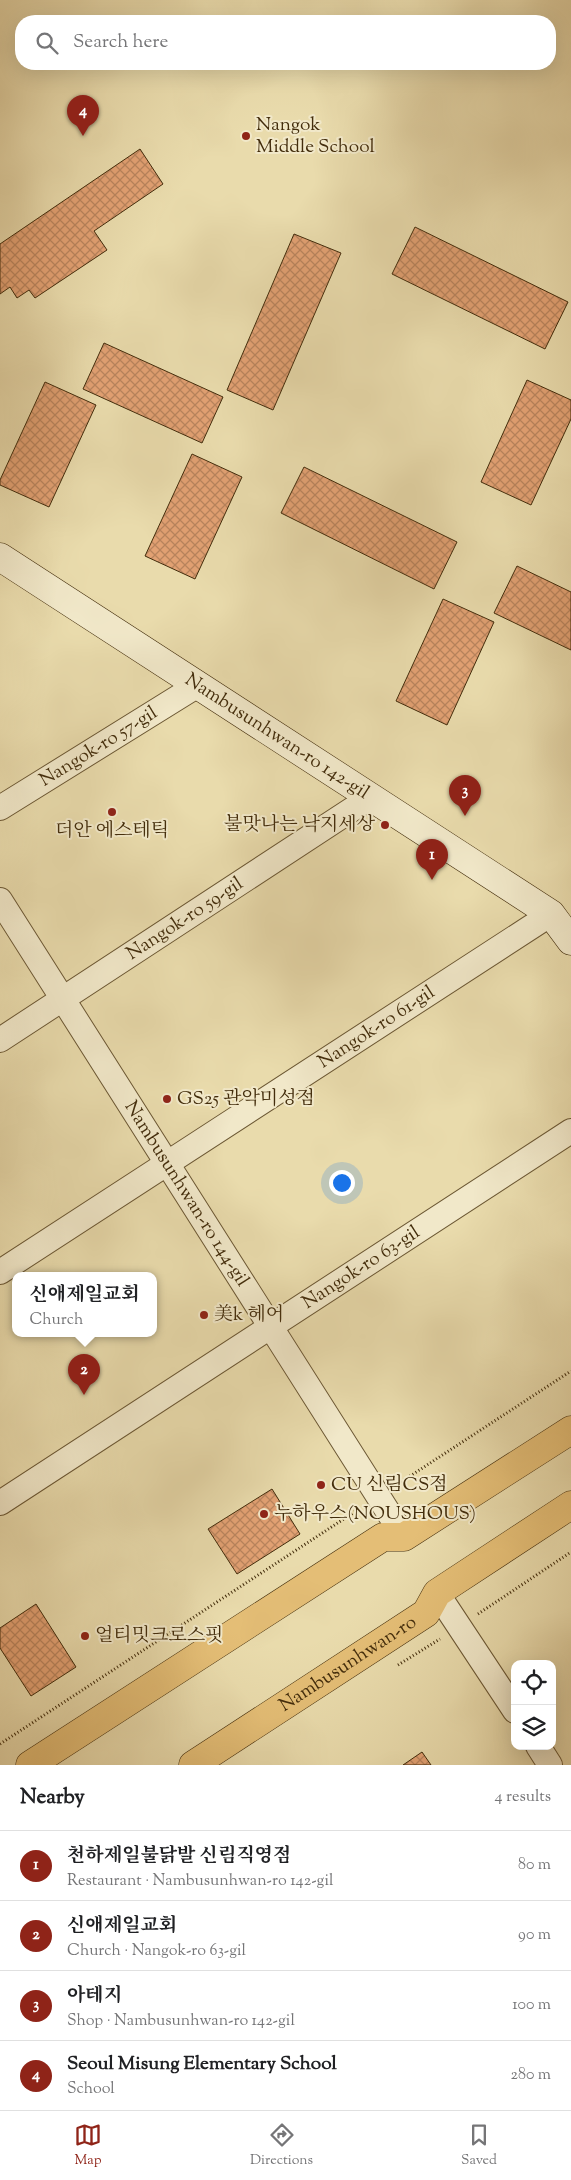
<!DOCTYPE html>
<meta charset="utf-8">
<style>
:root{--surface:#fff;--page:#f6f6f6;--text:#202124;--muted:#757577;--line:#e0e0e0;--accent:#8f2418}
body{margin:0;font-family:"Sorts Mill Goudy","Noto Serif KR",serif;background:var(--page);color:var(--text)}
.controls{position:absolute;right:15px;bottom:15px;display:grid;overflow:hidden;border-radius:10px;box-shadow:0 5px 20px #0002}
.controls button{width:45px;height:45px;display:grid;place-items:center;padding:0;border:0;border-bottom:1px solid var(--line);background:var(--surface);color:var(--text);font:25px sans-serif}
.you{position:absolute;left:341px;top:1182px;width:18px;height:18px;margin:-12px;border:4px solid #fff;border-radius:50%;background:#1a73e8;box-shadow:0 0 0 8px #1a73e833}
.badge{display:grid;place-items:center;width:32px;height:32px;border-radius:50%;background:var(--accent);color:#fff;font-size:16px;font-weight:700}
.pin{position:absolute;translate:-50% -41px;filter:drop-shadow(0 1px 2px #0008)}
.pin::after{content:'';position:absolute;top:26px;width:18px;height:15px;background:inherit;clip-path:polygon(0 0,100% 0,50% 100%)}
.popup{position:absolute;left:12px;top:1272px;width:145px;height:65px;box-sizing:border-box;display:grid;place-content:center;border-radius:10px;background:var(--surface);filter:drop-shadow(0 1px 4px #0005);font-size:16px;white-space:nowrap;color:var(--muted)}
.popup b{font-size:19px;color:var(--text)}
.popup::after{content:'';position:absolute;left:50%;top:100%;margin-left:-10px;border:10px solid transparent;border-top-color:var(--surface)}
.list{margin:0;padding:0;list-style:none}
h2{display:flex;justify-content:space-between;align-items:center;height:65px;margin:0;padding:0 20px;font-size:21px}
h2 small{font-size:16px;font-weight:400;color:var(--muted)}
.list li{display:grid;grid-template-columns:32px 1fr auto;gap:15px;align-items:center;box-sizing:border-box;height:70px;padding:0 20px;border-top:1px solid var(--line)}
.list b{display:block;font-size:19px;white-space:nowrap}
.list p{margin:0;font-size:16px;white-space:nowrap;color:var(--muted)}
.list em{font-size:16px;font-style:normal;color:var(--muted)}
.icon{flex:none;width:28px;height:28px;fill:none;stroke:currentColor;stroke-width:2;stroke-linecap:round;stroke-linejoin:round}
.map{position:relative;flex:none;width:571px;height:1765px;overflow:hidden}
.search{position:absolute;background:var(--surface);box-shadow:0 5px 20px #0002;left:15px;right:15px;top:15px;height:55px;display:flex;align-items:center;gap:12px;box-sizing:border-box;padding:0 18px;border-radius:20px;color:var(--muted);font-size:19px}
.sheet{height:345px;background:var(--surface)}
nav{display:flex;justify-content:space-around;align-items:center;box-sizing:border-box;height:70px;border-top:1px solid var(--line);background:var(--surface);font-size:14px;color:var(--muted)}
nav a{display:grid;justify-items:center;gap:2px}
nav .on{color:var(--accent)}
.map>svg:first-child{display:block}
</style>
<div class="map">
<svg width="571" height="1765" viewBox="0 0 571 1765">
<defs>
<pattern id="building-cross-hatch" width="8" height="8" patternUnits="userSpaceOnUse" patternTransform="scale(1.25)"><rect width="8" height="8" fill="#e2a173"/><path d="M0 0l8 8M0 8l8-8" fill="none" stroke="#b9845d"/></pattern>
</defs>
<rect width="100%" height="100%" fill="#e9dbac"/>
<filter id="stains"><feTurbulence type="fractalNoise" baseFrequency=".004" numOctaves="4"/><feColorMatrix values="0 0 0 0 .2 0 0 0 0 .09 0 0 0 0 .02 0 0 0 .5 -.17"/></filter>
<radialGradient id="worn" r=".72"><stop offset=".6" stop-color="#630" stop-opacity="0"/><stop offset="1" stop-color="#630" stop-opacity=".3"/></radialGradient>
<g fill="url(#building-cross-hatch)" stroke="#432d0c">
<path d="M 140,149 L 163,184 L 94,231 L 107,250 L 35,298 L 29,290 L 17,298 L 10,287 L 0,294 L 0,244 Z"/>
<path d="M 415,227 L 568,302 L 545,349 L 392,274 Z"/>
<path d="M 294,234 L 341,253 L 273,410 L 227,390 Z"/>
<path d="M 104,343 L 223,397 L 202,443 L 83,389 Z"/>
<path d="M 527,380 L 571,400 L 571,419 L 531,505 L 481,482 Z"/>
<path d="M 45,382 L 96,405 L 49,507 L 0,485 L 0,480 Z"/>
<path d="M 192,454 L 242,477 L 195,579 L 145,556 Z"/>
<path d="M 304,467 L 457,542 L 434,589 L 281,513 Z"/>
<path d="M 517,566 L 571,592 L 571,650 L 494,613 Z"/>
<path d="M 443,599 L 494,622 L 447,725 L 396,701 Z"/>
<path d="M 272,1489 L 300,1534 L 237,1574 L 208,1529 Z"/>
<path d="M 36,1604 L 76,1667 L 31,1696 L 0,1648 L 0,1628 Z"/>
<path d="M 422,1752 L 431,1765 L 403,1765 Z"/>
</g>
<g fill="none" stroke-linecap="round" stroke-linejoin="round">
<g stroke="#6c5834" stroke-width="26">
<g id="street">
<path id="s1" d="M 0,808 L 198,685"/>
<path id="s2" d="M 0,900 L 404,1537"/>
<path id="s3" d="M 0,1040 L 371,797"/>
<path id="s4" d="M 0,1272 L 551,914"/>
<path id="s5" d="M 0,1503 L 571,1131"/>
<path d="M 437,1593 L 515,1711"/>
<path d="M 538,1746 L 550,1765"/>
</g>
</g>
<g stroke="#432d0c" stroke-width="29">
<g id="secondary">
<path id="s6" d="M 0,557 L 551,914 L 571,941"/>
</g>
</g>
<g stroke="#432d0c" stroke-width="29">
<g id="primary">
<path d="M 30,1765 L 383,1537 L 404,1537 L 571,1430"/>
<path id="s7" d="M 193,1765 L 426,1613 L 437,1593 L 571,1505"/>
</g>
</g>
<g stroke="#432d0c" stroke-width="3" stroke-dasharray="1 2.5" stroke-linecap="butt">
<path d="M 398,1484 L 571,1371"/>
<path d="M 478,1614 L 571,1552"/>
<path d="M 398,1665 L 440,1639"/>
<path d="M 0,1744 L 359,1509"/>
</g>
<use href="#street" stroke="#f1e8c9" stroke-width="24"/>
<use href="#secondary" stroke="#f1e8c9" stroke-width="28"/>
<use href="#primary" stroke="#e4be76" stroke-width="28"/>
</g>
<g fill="#8f2418" stroke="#f1e8c9" stroke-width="2">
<circle cx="246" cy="136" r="5"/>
<circle cx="112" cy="812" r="5"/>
<circle cx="385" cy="825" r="5"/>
<circle cx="167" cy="1099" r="5"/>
<circle cx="204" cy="1315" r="5"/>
<circle cx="321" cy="1485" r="5"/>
<circle cx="264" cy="1514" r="5"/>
<circle cx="85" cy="1636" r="5"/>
</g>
<g text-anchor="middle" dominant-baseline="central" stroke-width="4" stroke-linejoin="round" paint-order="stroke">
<g font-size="19" fill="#432d0c" stroke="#f1e8c9" text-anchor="start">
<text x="256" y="125">Nangok<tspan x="256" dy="22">Middle School</tspan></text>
<text x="375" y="825" text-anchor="end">불맛나는 낙지세상</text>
<text x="112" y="831" text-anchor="middle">더안 에스테틱</text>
<text x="177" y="1099">GS25 관악미성점</text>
<text x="214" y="1315">美k 헤어</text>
<text x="331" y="1485">CU 신림CS점</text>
<text x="274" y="1514">누하우스(NOUSHOUS)</text>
<text x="95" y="1636">얼티밋크로스핏</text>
</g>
<g font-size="19" fill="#432d0c" stroke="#f1e8c9">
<text stroke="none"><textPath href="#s6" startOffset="330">Nambusunhwan-ro 142-gil</textPath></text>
<text stroke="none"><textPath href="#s1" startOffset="116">Nangok-ro 57-gil</textPath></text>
<text stroke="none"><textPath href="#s3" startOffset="221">Nangok-ro 59-gil</textPath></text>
<text stroke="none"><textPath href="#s4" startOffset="449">Nangok-ro 61-gil</textPath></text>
<text stroke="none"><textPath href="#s2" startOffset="348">Nambusunhwan-ro 144-gil</textPath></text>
<text stroke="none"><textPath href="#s5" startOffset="431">Nangok-ro 63-gil</textPath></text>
<text stroke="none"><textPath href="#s7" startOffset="185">Nambusunhwan-ro</textPath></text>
</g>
</g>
<rect width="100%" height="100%" filter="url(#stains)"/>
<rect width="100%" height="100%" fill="url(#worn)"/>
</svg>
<div class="controls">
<button><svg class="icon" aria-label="locate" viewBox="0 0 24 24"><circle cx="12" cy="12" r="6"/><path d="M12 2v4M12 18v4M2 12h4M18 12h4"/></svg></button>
<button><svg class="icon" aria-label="layers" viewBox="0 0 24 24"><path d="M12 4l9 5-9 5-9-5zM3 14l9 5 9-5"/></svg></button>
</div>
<div class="you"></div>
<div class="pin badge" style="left:432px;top:880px">1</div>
<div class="pin badge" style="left:84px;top:1395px">2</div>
<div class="popup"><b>신애제일교회</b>Church</div>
<div class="pin badge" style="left:465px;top:816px">3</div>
<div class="pin badge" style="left:83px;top:136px">4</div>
<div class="search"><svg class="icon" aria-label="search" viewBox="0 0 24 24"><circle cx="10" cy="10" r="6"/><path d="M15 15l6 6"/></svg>Search here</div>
</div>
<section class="sheet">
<h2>Nearby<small>4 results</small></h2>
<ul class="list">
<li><span class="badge">1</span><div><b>천하제일불닭발 신림직영점</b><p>Restaurant · Nambusunhwan-ro 142-gil</p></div><em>80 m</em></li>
<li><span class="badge">2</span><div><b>신애제일교회</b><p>Church · Nangok-ro 63-gil</p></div><em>90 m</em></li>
<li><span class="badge">3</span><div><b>아테지</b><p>Shop · Nambusunhwan-ro 142-gil</p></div><em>100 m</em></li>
<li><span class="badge">4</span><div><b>Seoul Misung Elementary School</b><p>School</p></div><em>280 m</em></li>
</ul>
</section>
<nav>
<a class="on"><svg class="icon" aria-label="map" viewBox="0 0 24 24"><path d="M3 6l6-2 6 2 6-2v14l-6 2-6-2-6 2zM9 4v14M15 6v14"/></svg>Map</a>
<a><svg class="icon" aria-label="directions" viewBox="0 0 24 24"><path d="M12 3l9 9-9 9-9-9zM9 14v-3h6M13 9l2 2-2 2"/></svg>Directions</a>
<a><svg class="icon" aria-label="saved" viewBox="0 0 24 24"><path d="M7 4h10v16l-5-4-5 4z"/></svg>Saved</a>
</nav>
